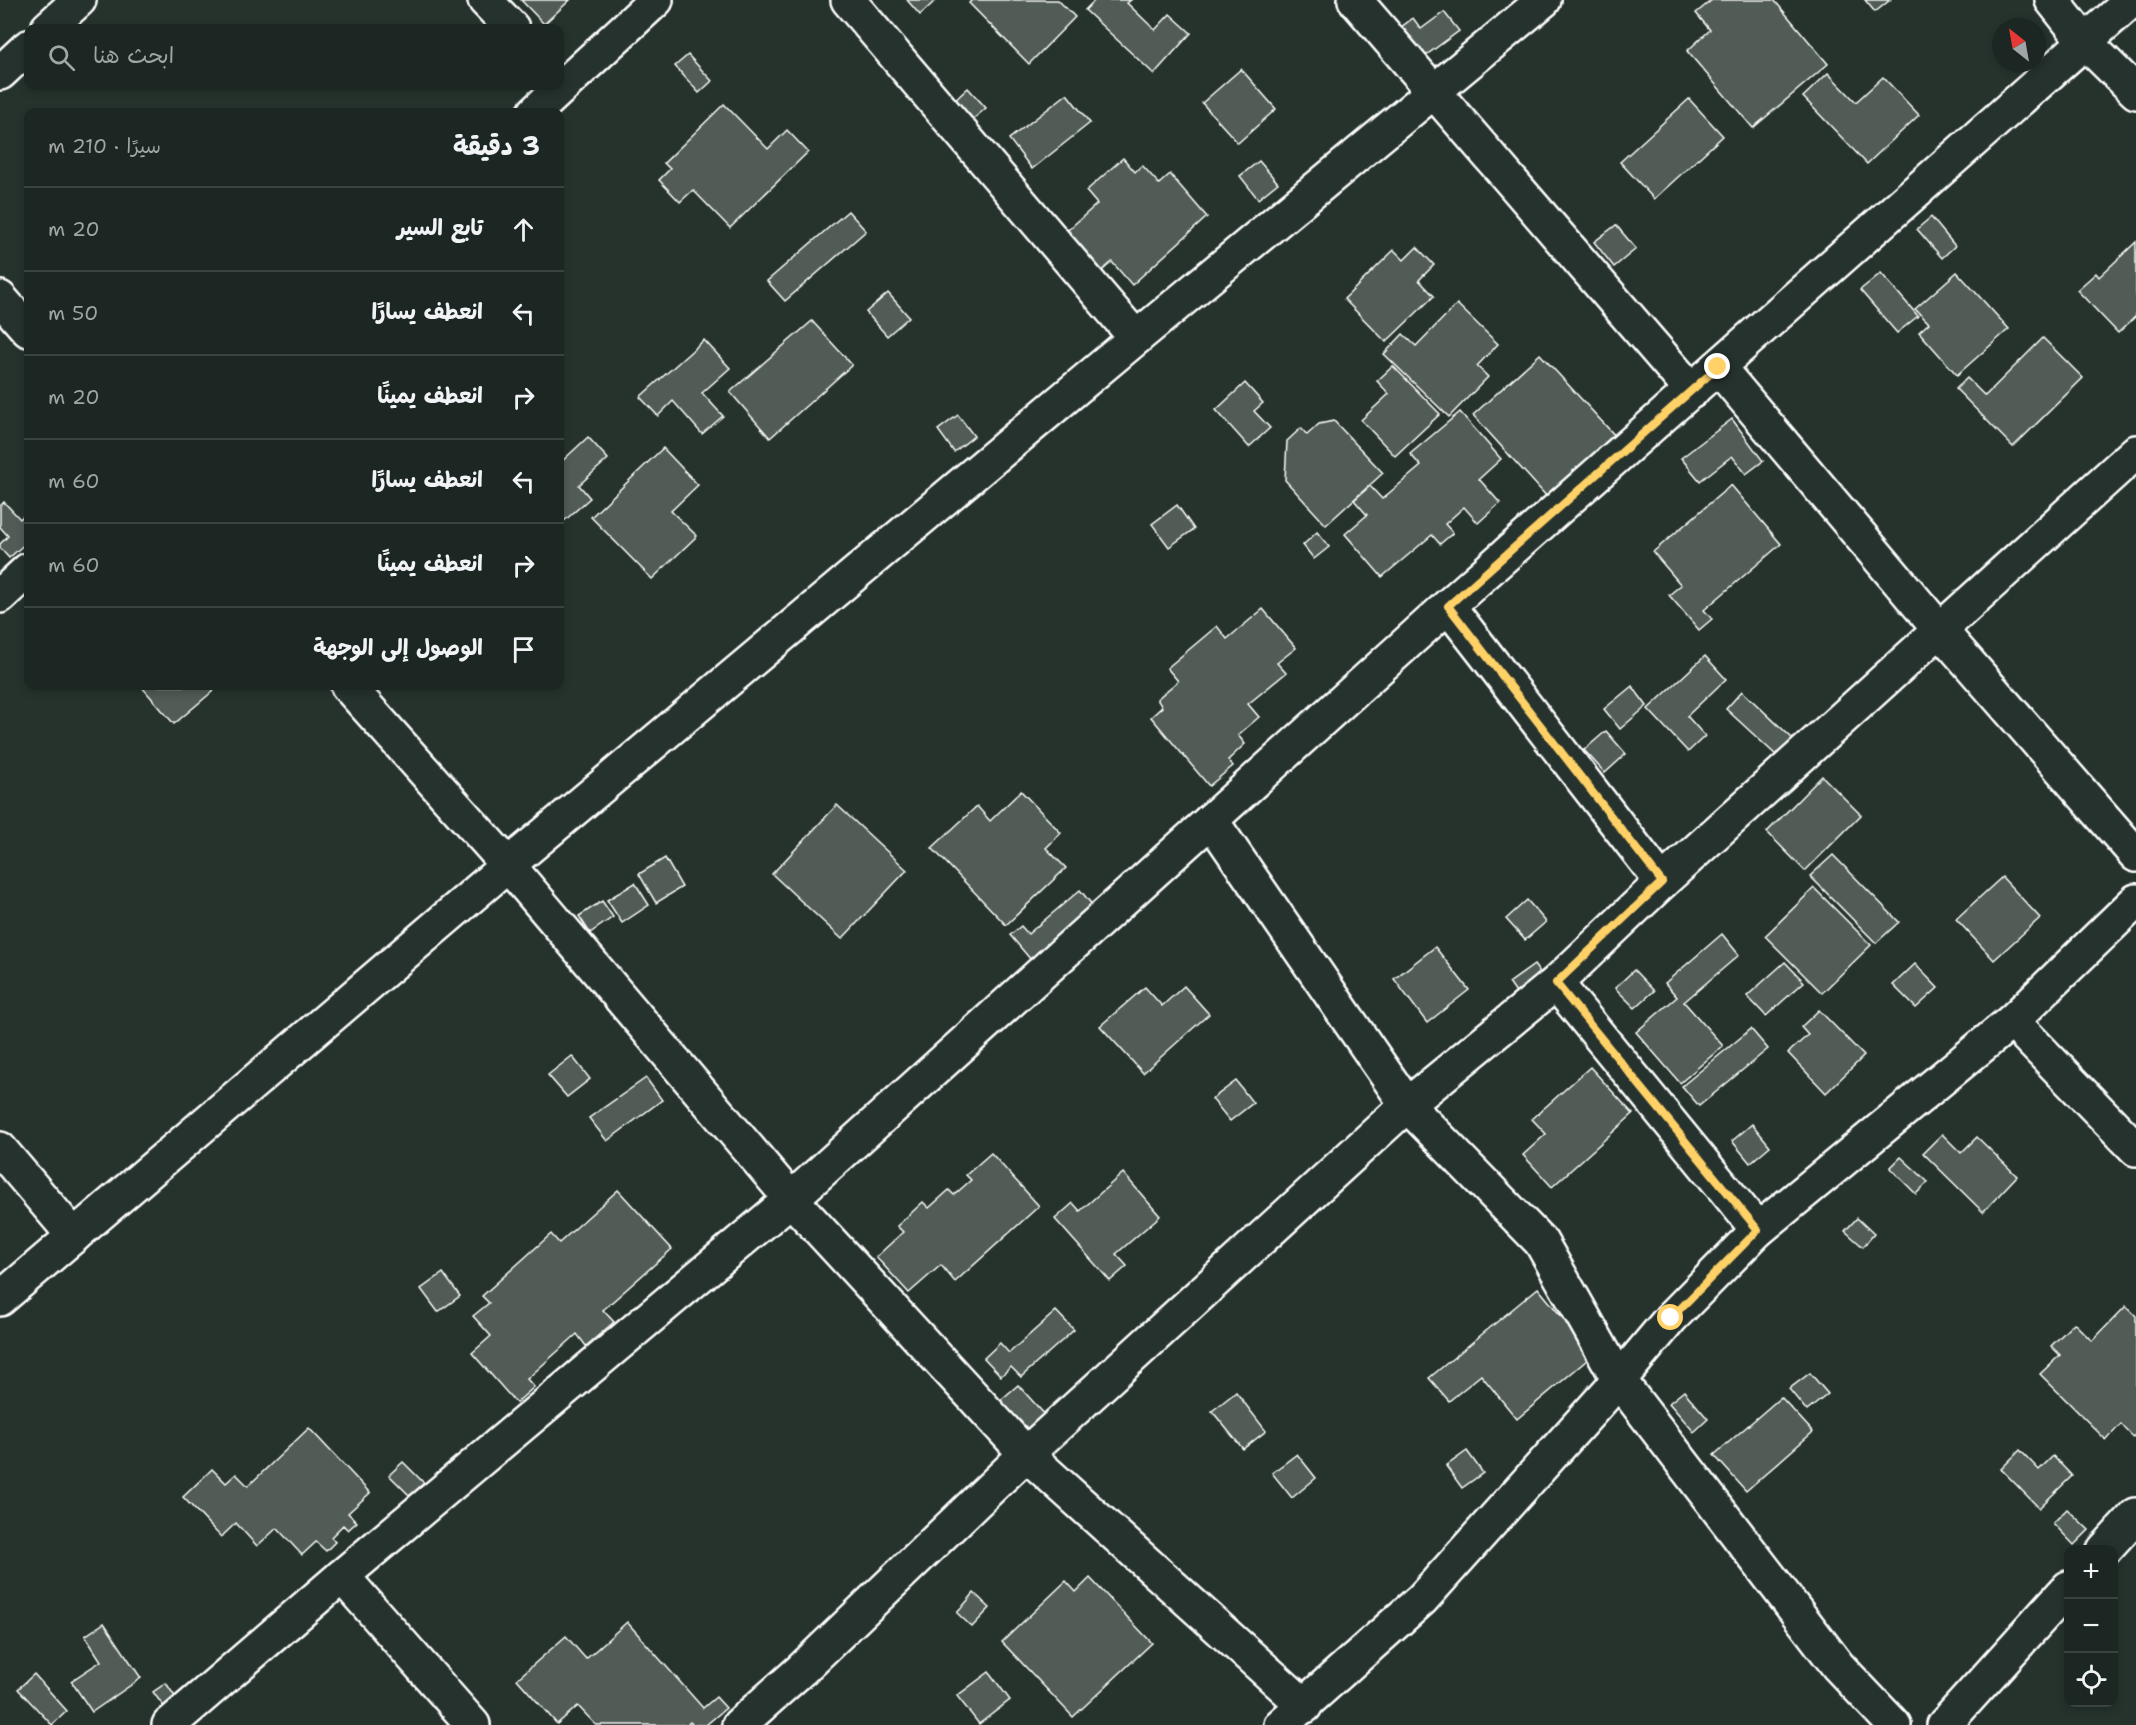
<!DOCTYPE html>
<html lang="ar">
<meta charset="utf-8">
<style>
:root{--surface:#1c2622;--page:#252e2a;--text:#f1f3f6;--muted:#a0a5a5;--line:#3a4340}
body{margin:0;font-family:"Shantell Sans","Playpen Sans Arabic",sans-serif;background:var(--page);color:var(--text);direction:rtl}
.controls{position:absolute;right:18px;bottom:18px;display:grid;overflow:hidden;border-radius:12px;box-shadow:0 3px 9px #0003}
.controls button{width:54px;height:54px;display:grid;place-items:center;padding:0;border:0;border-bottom:2px solid var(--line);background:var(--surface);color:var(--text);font:30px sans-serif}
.compass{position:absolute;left:1992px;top:18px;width:54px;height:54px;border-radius:50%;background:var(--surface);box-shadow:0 3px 9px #0003;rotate:329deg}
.stop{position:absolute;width:18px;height:18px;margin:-14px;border:4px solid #ffd166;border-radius:50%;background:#fff}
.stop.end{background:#ffd166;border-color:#fff;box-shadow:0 2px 6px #0008}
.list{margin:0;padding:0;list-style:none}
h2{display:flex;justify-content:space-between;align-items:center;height:78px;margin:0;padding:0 24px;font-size:26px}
h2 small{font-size:20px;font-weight:400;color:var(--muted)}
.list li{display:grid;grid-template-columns:39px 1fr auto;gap:18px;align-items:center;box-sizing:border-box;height:84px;padding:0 24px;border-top:2px solid var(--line)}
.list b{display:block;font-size:22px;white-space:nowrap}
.list em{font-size:20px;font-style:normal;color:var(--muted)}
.icon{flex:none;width:33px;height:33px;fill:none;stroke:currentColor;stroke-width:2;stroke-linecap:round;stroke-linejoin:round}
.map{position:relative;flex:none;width:2136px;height:1725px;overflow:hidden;direction:ltr}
.search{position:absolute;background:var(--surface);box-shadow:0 3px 9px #0003;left:24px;top:24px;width:540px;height:66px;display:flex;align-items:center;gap:15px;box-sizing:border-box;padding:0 21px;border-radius:12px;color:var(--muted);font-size:22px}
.panel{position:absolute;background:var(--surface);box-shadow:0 3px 9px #0003;left:24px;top:108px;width:540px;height:582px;border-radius:12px;direction:rtl}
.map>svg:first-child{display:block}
</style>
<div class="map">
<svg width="2136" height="1725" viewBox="0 0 2136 1725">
<rect width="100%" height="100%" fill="#26332d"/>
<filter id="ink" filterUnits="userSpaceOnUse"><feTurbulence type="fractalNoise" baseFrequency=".0167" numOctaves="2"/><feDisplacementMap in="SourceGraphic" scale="12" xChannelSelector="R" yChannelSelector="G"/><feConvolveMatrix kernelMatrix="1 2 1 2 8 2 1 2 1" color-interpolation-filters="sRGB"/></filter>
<g filter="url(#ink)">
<g fill="#515c57" stroke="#fff" stroke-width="1.5">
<path d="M 521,0 L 570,0 L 544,24 Z"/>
<path d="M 907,0 L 936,0 L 920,15 Z"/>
<path d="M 972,0 L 1058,0 L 1075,17 L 1029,64 L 969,3 Z"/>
<path d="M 1095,0 L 1131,0 L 1127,3 L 1155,30 L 1170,14 L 1191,33 L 1154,74 L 1085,10 Z"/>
<path d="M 1712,0 L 1774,0 L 1828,64 L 1753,128 L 1687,51 L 1710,30 L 1696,13 Z"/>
<path d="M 1865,0 L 1890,0 L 1875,12 Z"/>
<path d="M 1444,12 L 1459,31 L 1414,64 L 1392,34 L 1413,18 L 1421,29 Z"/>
<path d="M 688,55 L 712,81 L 699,93 L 675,66 Z"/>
<path d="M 1241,69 L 1276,109 L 1238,143 L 1202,103 Z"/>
<path d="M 1828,73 L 1856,102 L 1883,77 L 1919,115 L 1867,164 L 1803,97 Z"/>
<path d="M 968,88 L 986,108 L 971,121 L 953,102 Z"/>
<path d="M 1067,94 L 1090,123 L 1032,169 L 1009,139 Z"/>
<path d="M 1689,99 L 1723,136 L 1654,199 L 1620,162 Z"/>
<path d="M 724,104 L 768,149 L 787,130 L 808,152 L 730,228 L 693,190 L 680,202 L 659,180 L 670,169 L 664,163 Z"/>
<path d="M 1123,158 L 1135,172 L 1142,165 L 1159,184 L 1170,174 L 1207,217 L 1132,285 L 1112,262 L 1095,277 L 1059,238 L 1097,204 L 1086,191 Z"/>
<path d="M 1259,161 L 1278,183 L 1258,199 L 1240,176 Z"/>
<path d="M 848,211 L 866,231 L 785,301 L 767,281 Z"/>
<path d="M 1931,217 L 1955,246 L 1942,258 L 1917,229 Z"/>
<path d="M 1616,225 L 1636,249 L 1614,267 L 1594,242 Z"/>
<path d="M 2136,242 L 2136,316 L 2118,333 L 2077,290 L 2096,273 L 2099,277 Z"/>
<path d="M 1417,247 L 1434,265 L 1419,280 L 1434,296 L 1386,342 L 1344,299 L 1394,250 L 1404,260 Z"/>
<path d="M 1957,272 L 2009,329 L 1957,375 L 1919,332 L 1929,323 L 1915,309 Z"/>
<path d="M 1881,273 L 1918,316 L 1897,333 L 1860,290 Z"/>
<path d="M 888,293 L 909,317 L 887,336 L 866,312 Z"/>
<path d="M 1457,304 L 1498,344 L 1477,366 L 1488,377 L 1449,417 L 1384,354 L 1403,334 L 1416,346 Z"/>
<path d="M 812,321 L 852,365 L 770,438 L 730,392 Z"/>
<path d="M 2043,338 L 2083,378 L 2013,447 L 1956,389 L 1967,378 L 1985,396 Z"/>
<path d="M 704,340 L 730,368 L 702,393 L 723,416 L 702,434 L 673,401 L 658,416 L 640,397 Z"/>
<path d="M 1540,354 L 1617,438 L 1549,499 L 1473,415 Z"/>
<path d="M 1393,366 L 1440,414 L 1395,456 L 1361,420 L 1389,394 L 1377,381 Z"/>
<path d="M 1245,383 L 1263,403 L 1254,411 L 1270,428 L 1249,447 L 1216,410 Z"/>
<path d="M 1460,412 L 1501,459 L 1479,479 L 1500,503 L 1478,523 L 1464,507 L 1445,524 L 1453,533 L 1440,544 L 1432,535 L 1382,577 L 1345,534 L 1367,515 L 1354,500 L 1370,486 L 1382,499 L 1421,466 L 1410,454 Z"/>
<path d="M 958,415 L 974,436 L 954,452 L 938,430 Z"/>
<path d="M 1732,419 L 1763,461 L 1746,474 L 1732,456 L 1700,481 L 1681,458 Z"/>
<path d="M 1334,421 L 1383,473 L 1326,525 L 1285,480 L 1287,441 L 1301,428 L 1307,435 L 1319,424 Z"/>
<path d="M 588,437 L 608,459 L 579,485 L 590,498 L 563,522 L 560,518 L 560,463 Z"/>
<path d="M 663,448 L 698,485 L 671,511 L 697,536 L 652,579 L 591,517 Z"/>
<path d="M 1731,485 L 1781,544 L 1704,610 L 1712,619 L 1699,630 L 1669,595 L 1681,585 L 1653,552 Z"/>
<path d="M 4,502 L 20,519 L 28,511 L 28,541 L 9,558 L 0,548 L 0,544 L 8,536 L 0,527 L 0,506 Z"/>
<path d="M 1177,505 L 1194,529 L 1169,547 L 1152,524 Z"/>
<path d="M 1317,532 L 1329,547 L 1314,559 L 1303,545 Z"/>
<path d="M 1263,609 L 1296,648 L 1277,663 L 1286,673 L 1248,704 L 1259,717 L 1238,735 L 1245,744 L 1228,760 L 1233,766 L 1209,786 L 1151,717 L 1162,707 L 1157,699 L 1178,681 L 1167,668 L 1217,626 L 1227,639 Z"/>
<path d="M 1705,656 L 1726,679 L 1687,716 L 1705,736 L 1688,752 L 1648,709 Z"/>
<path d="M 141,686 L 219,686 L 174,724 Z"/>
<path d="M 1632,686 L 1647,706 L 1620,729 L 1604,709 Z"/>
<path d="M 1742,691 L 1793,739 L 1777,756 L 1726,709 Z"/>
<path d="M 1606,731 L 1626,754 L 1605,773 L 1584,750 Z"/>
<path d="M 1822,776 L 1861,815 L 1805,871 L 1767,832 Z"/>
<path d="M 1021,791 L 1061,833 L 1046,848 L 1066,868 L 1006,925 L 932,848 L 977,806 L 990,821 Z"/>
<path d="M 837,805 L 907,870 L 842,939 L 772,874 Z"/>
<path d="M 1833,855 L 1899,922 L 1876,943 L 1810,876 Z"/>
<path d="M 665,858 L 682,887 L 656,903 L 639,874 Z"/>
<path d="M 2002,877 L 2040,918 L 1994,960 L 1956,919 Z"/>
<path d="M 635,883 L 649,905 L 622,923 L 607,900 Z"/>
<path d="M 1814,888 L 1871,945 L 1822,993 L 1765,936 Z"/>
<path d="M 1080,890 L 1094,907 L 1031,960 L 1010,935 L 1021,926 L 1028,934 Z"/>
<path d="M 1527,900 L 1546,922 L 1525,940 L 1506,919 Z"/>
<path d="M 602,901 L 613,917 L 590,933 L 579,916 Z"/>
<path d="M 1722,934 L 1739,955 L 1684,1002 L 1723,1046 L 1680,1083 L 1636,1032 L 1677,997 L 1665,983 Z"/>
<path d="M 1435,947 L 1469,990 L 1427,1023 L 1394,979 Z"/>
<path d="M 1785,962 L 1804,982 L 1766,1016 L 1747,996 Z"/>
<path d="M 1915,964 L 1938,988 L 1916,1008 L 1893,985 Z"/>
<path d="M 1534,965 L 1543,977 L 1518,996 L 1509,983 Z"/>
<path d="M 1634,970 L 1654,991 L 1635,1008 L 1615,988 Z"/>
<path d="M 1184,986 L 1209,1014 L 1143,1073 L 1100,1026 L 1145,987 L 1162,1006 Z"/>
<path d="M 1819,1010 L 1864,1056 L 1826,1093 L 1788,1053 L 1808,1035 L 1801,1027 Z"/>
<path d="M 1751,1029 L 1768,1049 L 1699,1106 L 1682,1086 Z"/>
<path d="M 572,1056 L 590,1079 L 567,1097 L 548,1075 Z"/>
<path d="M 1590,1067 L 1633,1114 L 1552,1187 L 1523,1155 L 1546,1134 L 1532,1119 Z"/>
<path d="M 646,1078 L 662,1100 L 607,1141 L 589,1118 Z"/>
<path d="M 1236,1081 L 1253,1103 L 1230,1121 L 1212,1099 Z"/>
<path d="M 1752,1124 L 1770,1146 L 1750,1163 L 1732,1141 Z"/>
<path d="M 1942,1134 L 1961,1153 L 1977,1137 L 2017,1176 L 1983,1212 L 1923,1153 Z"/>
<path d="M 991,1153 L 1039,1206 L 955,1282 L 941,1265 L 909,1293 L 876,1257 L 903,1232 L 897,1226 L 923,1202 L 929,1208 L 949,1190 L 954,1195 L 971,1180 L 966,1175 Z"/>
<path d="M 1901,1157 L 1928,1182 L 1916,1194 L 1890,1168 Z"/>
<path d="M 1123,1173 L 1160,1216 L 1116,1254 L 1127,1266 L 1110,1281 L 1055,1219 L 1073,1203 L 1080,1211 Z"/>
<path d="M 618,1190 L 672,1249 L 603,1310 L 614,1322 L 586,1346 L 577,1334 L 527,1379 L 534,1387 L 516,1403 L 472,1353 L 491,1336 L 473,1316 L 489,1303 L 482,1296 L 551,1234 L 559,1243 Z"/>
<path d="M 1857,1218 L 1874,1234 L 1863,1247 L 1845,1231 Z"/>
<path d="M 443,1273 L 460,1296 L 438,1312 L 421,1289 Z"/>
<path d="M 1538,1288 L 1593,1355 L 1517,1419 L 1481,1375 L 1449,1401 L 1429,1378 Z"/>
<path d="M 2126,1306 L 2136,1316 L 2136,1434 L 2133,1437 L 2121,1424 L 2106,1440 L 2040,1374 L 2060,1355 L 2051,1346 L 2074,1323 L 2092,1341 Z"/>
<path d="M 1056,1311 L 1074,1330 L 1021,1377 L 1011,1367 L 1001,1376 L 984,1358 L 1000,1343 L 1009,1353 Z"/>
<path d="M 1810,1373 L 1828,1394 L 1807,1411 L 1789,1389 Z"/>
<path d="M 1018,1385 L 1047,1417 L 1024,1437 L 995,1405 Z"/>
<path d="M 1684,1391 L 1708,1419 L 1694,1432 L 1669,1403 Z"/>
<path d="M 1236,1392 L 1266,1431 L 1243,1449 L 1212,1411 Z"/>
<path d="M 1781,1397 L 1813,1432 L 1746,1491 L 1714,1455 Z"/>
<path d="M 309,1428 L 370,1493 L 348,1513 L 357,1522 L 348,1530 L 343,1525 L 331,1537 L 335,1542 L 326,1551 L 316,1542 L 302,1555 L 277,1528 L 257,1546 L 236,1523 L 221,1537 L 183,1497 L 212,1469 L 226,1483 L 236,1474 L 248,1486 Z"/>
<path d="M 2020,1450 L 2039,1470 L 2053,1456 L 2072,1476 L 2039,1508 L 2001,1469 Z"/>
<path d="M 1467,1451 L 1483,1473 L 1462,1488 L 1446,1466 Z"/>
<path d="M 1297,1454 L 1316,1478 L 1292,1498 L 1272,1473 Z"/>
<path d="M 403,1462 L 424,1483 L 410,1496 L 389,1475 Z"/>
<path d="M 2067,1509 L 2089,1530 L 2074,1545 L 2053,1523 Z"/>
<path d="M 1090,1578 L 1152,1643 L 1073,1717 L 1002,1642 L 1066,1581 L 1076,1592 Z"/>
<path d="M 974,1593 L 990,1608 L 972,1627 L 957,1613 Z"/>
<path d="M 627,1622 L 703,1708 L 716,1697 L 726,1708 L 706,1725 L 693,1725 L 690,1722 L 687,1725 L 596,1725 L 578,1706 L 557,1724 L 517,1679 L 566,1636 L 586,1659 Z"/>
<path d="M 104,1623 L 141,1678 L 92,1712 L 71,1681 L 101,1661 L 85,1636 Z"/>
<path d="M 989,1672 L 1010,1700 L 979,1724 L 957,1696 Z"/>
<path d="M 34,1674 L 67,1711 L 52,1725 L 18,1689 Z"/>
<path d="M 166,1683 L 176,1698 L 164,1707 L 153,1692 Z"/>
</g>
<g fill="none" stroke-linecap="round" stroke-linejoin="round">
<g stroke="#fff" stroke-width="38">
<g id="minor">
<path d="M 485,0 L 512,28"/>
<path d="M 848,0 L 1136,338"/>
<path d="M 1355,0 L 1692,391"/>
<path d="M 2052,0 L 2085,42 L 2136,92"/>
<path d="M 48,28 L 79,0"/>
<path d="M 0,73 L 28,47"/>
<path d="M 535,112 L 656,0"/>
<path d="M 0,298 L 28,330"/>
<path d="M 1718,367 L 1939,629 L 2136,855"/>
<path d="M 0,596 L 28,570"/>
<path d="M 1448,606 L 1662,882"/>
<path d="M 348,686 L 508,865 L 791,1199 L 1026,1454 L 1305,1706"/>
<path d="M 1211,820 L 1407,1105 L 1541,1242 L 1619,1380 L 1838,1666 L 1894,1725"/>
<path d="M 1556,983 L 1758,1230"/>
<path d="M 2012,1021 L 2136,1149"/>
<path d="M 0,1149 L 74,1236"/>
<path d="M 0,1299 L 508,865 L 1136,338 L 1544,0"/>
<path d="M 2104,1550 L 2136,1515"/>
<path d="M 342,1576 L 473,1725"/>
<path d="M 169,1725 L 342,1576 L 791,1199 L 1448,606 L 2132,0"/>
<path d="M 739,1725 L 801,1670 L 1026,1454 L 1407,1105 L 1556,983 L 1662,882 L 2136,452"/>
<path d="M 1281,1725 L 1422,1599 L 1619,1380 L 1671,1318 L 1758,1230 L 2012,1021 L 2136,901"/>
<path d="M 1944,1725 L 2068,1588"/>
</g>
</g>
<use href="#minor" stroke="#26332d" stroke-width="33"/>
</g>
</g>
<g fill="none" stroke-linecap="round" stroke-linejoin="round" filter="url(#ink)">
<path stroke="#ffd166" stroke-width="8" d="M 1671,1318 L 1758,1230 L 1556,983 L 1662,882 L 1448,606 L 1718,367"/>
</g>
</svg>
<div class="controls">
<button>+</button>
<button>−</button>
<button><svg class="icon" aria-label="locate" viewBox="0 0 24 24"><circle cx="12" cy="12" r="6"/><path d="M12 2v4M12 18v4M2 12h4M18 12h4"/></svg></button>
</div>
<svg class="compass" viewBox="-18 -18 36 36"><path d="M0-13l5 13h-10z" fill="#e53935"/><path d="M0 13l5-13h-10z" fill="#a0a5a5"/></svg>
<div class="stop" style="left:1671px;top:1318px"></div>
<div class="stop end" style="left:1718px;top:367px"></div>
<div class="search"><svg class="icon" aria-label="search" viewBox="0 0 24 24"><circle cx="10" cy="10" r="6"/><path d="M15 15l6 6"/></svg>ابحث هنا</div>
<section class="panel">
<h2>3 دقيقة<small>سيرًا · 210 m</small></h2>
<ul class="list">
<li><svg class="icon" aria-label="ahead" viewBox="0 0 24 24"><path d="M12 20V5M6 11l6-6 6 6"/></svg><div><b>تابع السير</b></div><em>20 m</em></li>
<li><svg class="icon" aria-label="left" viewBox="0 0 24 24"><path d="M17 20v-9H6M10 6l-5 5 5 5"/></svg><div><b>انعطف يسارًا</b></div><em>50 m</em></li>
<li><svg class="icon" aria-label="right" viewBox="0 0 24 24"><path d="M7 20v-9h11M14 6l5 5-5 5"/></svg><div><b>انعطف يمينًا</b></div><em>20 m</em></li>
<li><svg class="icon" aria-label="left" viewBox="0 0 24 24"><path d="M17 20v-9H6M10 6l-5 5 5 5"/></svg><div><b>انعطف يسارًا</b></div><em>60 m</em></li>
<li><svg class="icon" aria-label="right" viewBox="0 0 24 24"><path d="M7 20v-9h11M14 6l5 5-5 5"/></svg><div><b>انعطف يمينًا</b></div><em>60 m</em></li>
<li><svg class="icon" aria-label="arrive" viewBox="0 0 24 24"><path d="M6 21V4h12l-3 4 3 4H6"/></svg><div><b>الوصول إلى الوجهة</b></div></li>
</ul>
</section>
</div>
